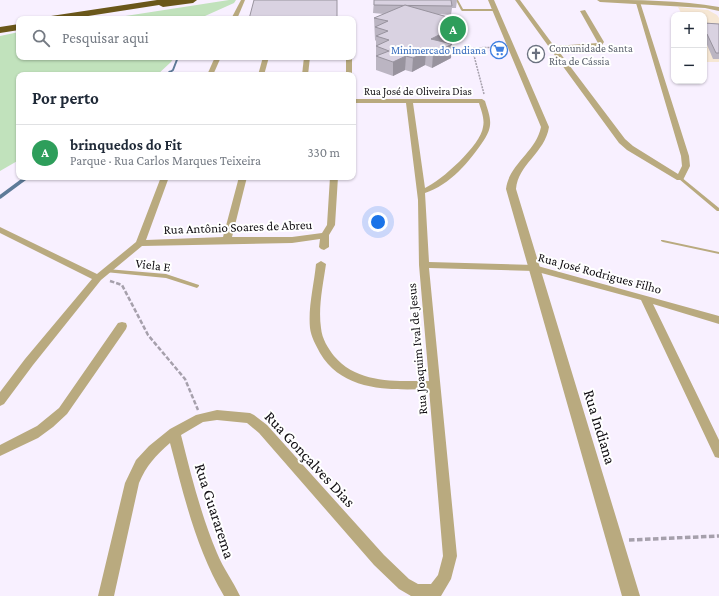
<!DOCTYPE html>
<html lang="pt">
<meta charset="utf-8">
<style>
:root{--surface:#fff;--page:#f2f2f3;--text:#1f2937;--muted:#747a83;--line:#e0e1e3;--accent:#705227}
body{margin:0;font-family:"Crimson Pro",serif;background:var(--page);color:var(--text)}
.controls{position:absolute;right:12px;top:12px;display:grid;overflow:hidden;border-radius:8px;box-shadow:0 1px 3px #0004}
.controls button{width:36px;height:36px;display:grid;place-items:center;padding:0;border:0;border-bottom:1px solid var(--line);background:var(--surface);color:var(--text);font:20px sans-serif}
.you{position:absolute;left:378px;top:222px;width:14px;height:14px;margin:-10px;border:3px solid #fff;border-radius:50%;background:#1a73e8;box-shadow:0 0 0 6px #1a73e833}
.badge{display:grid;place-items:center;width:26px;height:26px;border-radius:50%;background:var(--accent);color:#fff;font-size:13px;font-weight:700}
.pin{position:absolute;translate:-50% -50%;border:2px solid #fff;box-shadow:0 1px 4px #0006}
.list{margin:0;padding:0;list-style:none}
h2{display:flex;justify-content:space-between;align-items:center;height:52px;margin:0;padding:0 16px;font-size:17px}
h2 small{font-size:13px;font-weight:400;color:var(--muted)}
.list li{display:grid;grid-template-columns:26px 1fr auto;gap:12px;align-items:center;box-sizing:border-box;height:56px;padding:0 16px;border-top:1px solid var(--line)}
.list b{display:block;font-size:15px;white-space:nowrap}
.list p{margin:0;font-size:13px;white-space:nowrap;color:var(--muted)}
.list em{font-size:13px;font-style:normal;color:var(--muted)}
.icon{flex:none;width:22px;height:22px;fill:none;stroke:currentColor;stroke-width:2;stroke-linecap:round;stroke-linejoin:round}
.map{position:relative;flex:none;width:719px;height:596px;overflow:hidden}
.search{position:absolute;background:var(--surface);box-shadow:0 1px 3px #0004;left:16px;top:16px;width:340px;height:44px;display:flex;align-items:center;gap:10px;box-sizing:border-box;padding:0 14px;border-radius:8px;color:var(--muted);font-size:15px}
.panel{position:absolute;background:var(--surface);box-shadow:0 1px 3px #0004;left:16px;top:72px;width:340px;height:108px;border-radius:8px}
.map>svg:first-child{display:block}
</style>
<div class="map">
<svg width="719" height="596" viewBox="0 0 719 596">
<rect width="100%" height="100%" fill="#f8f0ff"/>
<path fill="#f6e7d4" d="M 678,7 L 708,10 L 717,15 L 719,18 L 719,62 L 704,62 L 704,15 L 682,15 Z"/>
<g fill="#c1e2bc">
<path d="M 229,0 L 236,0 L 234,3 L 205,16 L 202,19 L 106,19 Z"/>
<path d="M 19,32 L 19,57 L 174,57 L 171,62 L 157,75 L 19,75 L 19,160 L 0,171 L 0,36 Z"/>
</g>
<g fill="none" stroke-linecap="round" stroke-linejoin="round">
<path stroke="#5e7b99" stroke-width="2" d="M 169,73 L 173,70 L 178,57"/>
<path stroke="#5e7b99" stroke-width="3" d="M 167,75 L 170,72"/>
<path stroke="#5e7b99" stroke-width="3.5" d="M 0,197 L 27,177"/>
<path stroke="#a6a0ac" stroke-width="1.5" stroke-dasharray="2 1" stroke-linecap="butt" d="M 484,94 L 472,48 L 502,47"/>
<path stroke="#a6a0ac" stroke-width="2.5" stroke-dasharray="4.5 2" stroke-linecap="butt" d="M 110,281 L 122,285 L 148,335 L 185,379 L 198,410"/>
<path stroke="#a6a0ac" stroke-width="3.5" stroke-dasharray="5.5 2.5" stroke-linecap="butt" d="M 629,540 L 719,536"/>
<g fill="#b9aa7f" fill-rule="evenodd">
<path d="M 456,0 L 458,0 L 463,9 L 495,9 L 496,10 L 495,11 L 462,11 L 461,10 Z"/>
<path d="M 679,177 L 681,177 L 719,208 L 719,211 L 717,211 L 679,179 Z"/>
<path d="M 661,240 L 663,240 L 719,252 L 719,254 L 663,242 L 661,241 Z"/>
<path d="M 107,269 L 166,274 L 199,285 L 199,286 L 197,288 L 166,278 L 105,272 L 105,270 Z"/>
</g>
<g fill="#b9aa7f" fill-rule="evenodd">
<path d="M 241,0 L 245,0 L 237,19 L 231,19 Z"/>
<path d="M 515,0 L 520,0 L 554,46 L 598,43 L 580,11 L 585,10 L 604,42 L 602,45 L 591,48 L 557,49 L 625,139 L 633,146 L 678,174 L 682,166 L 681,156 L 636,3 L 640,2 L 689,156 L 690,166 L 683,180 L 677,180 L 627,150 L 619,143 L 551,50 L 549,49 L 549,47 Z"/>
<path d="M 215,57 L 221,57 L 213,75 L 207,75 Z"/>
<path d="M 263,57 L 269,57 L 264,75 L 258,75 Z"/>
<path d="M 304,57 L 310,57 L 308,75 L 302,75 Z"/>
<rect x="346" y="57" width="6" height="18"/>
<path d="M 353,99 L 482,99 L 485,101 C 490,117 494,125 484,140 C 470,161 450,185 425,193 L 429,262 L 534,265 L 719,316 L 719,324 L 653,304 L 719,440 L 719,458 L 715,457 L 641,300 L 534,271 L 429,268 L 457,556 L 451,579 L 441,596 L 411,596 L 399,589 L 374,565 L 259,433 L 247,423 L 217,420 L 203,422 L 181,435 C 191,475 201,515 217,553 C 223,568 233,581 240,596 L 224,596 C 196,549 184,496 170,443 C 156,455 146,466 139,483 L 114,596 L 98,596 L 125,483 L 136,460 L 149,446 L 170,429 L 196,415 L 217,410 L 250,413 L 254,415 L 267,425 L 384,555 L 409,579 L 418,584 L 431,584 L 438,575 L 443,556 L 429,389 C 390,390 343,392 320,353 C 316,345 311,337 310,328 C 308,307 314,285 316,264 L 321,261 L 326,264 C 323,285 318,307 321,328 C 322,339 328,348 334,356 C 358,384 395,381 429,381 L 419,265 L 418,200 L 406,103 L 353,103 ZM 413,103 L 479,103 C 481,110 485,119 483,127 C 481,145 441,181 425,188 Z"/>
<path d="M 161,177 L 169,177 L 146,240 L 223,237 L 239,177 L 247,177 L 232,237 L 292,237 L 322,233 L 327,225 L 330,177 L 338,177 L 335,225 L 329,235 L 329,247 L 324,250 L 321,249 L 319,247 L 320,239 L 292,243 L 142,246 L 101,280 L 33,365 L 4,404 L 0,406 L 0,392 L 25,359 L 92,279 L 0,233 L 0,227 L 97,274 L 136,242 Z"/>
<path d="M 122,322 L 126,323 L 127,326 L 126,329 L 67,414 L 53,427 L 38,438 L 0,456 L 0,445 L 37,426 L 59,408 L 118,323 Z"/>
</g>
<g fill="#b9aa7f" fill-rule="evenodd">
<path d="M 488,0 L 494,0 L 549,127 C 545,153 518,164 516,189 L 640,596 L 622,596 L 506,189 C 509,164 536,152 541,127 Z"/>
<path d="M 597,0 C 636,0 681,0 719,7 L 719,11 L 705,8 L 600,2 Z"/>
</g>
<g fill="#6a571a" fill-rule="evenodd">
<path d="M 157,0 L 197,0 L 193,3 L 163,7 L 159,5 L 69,19 L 46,19 L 51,16 Z"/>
<path d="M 19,24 L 19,30 L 0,33 L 0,27 Z"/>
</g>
</g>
<g fill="#bbb5c2">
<path d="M 374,0 L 457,0 L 456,8 L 452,8 L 451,15 L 438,14 L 465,22 L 464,35 L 448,43 L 451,58 L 432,68 L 425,65 L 412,72 L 405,70 L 393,76 L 376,70 L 376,41 L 375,40 L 374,18 L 384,14 L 373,13 Z"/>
<path d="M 704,23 L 719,24 L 719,59 L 713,59 L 705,40 L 704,40 Z"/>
</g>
<g fill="#98939e">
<path d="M 465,22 L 464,35 L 430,52 L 431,39 Z"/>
<path d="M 452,44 L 451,58 L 432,68 L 433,54 Z"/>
<path d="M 426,52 L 425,65 L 412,72 L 413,58 Z"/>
<path d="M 406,56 L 405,70 L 393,76 L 393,62 Z"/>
</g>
<g fill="#d9d2e1" stroke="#98939e">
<path d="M 254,0 L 337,0 L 337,19 L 249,19 Z"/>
<path d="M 374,0 L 451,0 L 452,6 L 374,5 Z"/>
<path d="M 405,5 L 465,22 L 431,39 L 452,44 L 433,54 L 426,52 L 413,58 L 406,56 L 393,62 L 376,56 L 389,51 L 376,46 L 389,40 L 376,36 L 388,31 L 375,27 L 388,21 L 374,18 Z"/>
<path d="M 704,23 L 719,24 L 719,53 L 716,53 L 707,34 L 704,34 Z"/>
</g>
<defs>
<g id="supermarket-ring" transform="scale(0.9)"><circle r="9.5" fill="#fff" stroke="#3f7fe0" stroke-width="1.5"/><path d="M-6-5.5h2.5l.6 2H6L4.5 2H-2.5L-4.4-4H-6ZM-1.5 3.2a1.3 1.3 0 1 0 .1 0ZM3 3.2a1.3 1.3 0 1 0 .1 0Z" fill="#3f7fe0"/></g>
<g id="church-ring" transform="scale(0.9)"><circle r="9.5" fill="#fff" stroke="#6b7280" stroke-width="1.5"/><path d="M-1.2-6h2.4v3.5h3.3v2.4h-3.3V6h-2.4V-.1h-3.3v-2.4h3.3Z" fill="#6b7280"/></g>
</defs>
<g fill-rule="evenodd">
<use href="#supermarket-ring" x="499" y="50"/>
<use href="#church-ring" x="536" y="54"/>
</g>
<g text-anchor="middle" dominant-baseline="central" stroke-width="4" stroke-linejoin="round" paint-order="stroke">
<g font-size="11" fill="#5b616d" stroke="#fff" text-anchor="start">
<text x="549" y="48">Comunidade Santa<tspan x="549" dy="13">Rita de Cássia</tspan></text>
</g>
<g font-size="11" fill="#366cbe" stroke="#fff" text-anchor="end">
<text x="486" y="50">Minimercado Indiana</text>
</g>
<g font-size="11" fill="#110e13" stroke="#fff">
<text x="418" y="91">Rua José de Oliveira Dias</text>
</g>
<g font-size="13" fill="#110e13" stroke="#fff">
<text transform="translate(238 227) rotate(-2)">Rua Antônio Soares de Abreu</text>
<text transform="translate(153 265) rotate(7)">Viela E</text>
<text transform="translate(600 273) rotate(15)">Rua José Rodrigues Filho</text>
<text transform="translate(417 349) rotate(-95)">Rua Joaquim Ival de Jesus</text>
</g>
<g font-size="16" fill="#110e13" stroke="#fff">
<text transform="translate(600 427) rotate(73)">Rua Indiana</text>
<text transform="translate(310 459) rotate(47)">Rua Gonçalves Dias</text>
<text transform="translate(215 511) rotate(72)">Rua Guararema</text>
</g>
</g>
</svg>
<div class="controls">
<button>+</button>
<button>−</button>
</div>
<div class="you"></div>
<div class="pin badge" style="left:453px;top:29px;background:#2e9e5b">A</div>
<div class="search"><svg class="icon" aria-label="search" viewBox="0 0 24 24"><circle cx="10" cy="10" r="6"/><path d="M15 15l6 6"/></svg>Pesquisar aqui</div>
<section class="panel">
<h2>Por perto<small></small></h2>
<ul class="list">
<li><span class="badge" style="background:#2e9e5b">A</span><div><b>brinquedos do Fit</b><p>Parque · Rua Carlos Marques Teixeira</p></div><em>330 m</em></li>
</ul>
</section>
</div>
